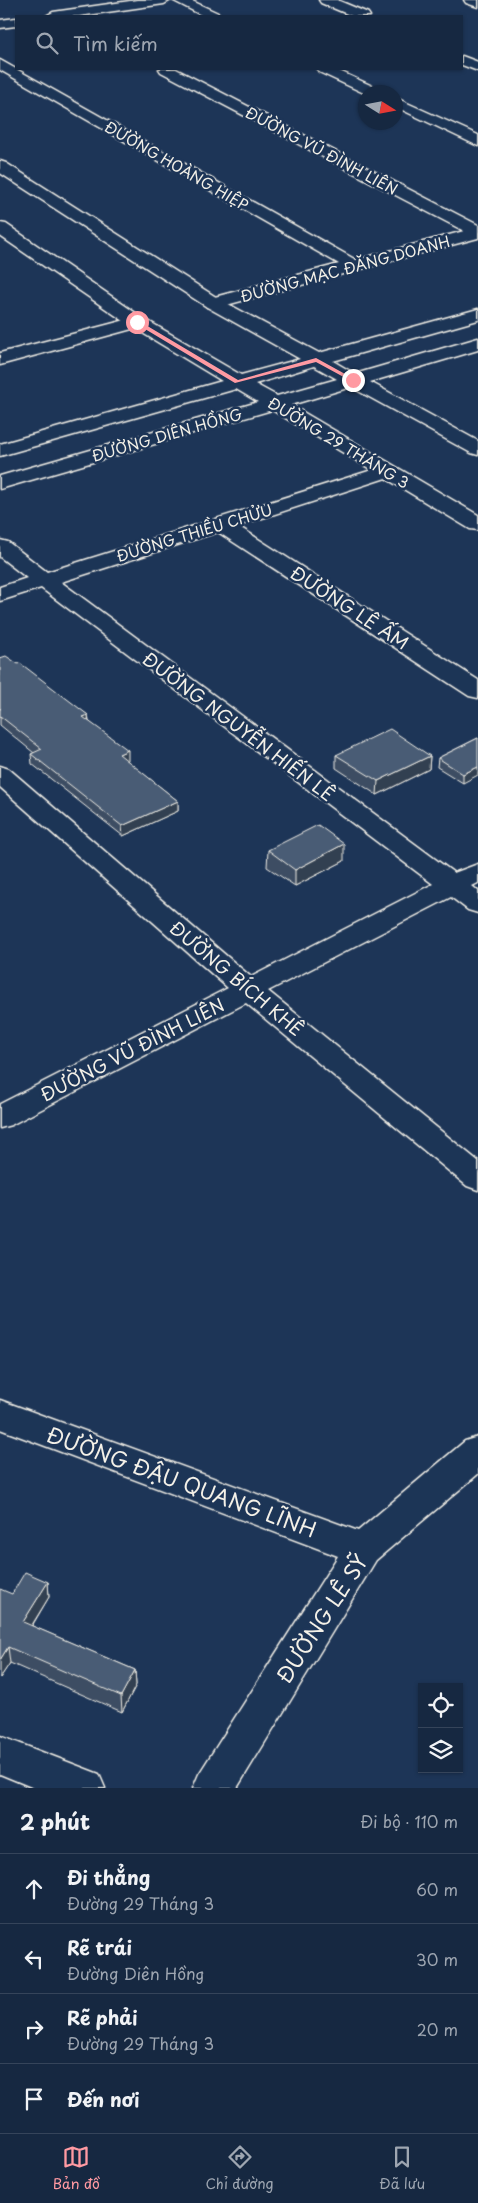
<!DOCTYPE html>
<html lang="vi">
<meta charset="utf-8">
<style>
:root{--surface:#162841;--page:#1f3048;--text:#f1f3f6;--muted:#9ea6b1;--line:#35445a;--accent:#ff9aa2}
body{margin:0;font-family:"Playpen Sans",sans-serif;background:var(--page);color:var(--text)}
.controls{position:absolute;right:15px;bottom:15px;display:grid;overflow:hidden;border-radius:0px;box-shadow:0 1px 4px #0004}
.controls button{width:45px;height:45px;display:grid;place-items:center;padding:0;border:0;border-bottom:1px solid var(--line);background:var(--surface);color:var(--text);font:25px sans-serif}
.compass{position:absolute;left:358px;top:85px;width:45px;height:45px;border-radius:50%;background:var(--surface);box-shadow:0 1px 4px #0004;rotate:101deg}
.stop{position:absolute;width:15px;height:15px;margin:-11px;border:4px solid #ff9aa2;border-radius:50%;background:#fff}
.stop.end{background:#ff9aa2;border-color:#fff;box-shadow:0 1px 5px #0008}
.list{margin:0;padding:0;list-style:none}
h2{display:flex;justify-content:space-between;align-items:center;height:65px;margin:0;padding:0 20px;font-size:21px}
h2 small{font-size:16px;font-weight:400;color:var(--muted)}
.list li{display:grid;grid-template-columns:32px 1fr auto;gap:15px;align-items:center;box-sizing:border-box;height:70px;padding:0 20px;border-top:1px solid var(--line)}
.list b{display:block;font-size:19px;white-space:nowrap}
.list p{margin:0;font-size:16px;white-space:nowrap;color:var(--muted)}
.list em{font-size:16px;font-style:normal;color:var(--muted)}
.icon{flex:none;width:28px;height:28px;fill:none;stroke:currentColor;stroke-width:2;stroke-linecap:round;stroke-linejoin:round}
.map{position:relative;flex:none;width:478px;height:1788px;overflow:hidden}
.search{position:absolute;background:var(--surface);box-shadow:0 1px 4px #0004;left:15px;right:15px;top:15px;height:55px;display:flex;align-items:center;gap:12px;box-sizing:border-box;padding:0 18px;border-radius:0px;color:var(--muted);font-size:19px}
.sheet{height:345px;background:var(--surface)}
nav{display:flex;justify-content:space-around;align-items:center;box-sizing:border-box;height:70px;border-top:1px solid var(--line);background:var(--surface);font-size:14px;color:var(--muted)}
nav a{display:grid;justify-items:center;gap:2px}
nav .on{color:var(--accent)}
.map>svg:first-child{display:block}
</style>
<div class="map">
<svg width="478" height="1788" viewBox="0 0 478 1788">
<rect width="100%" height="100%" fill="#1d3557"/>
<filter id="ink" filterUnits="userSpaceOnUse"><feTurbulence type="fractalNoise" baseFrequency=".02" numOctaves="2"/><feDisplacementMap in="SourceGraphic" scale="10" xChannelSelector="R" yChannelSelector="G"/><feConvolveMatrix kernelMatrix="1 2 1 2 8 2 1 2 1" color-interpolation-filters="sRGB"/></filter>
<g filter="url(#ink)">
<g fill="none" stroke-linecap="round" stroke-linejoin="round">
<g stroke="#f4f1e8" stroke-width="3">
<g id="minor">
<path d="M 137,0 L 171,0 L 164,4 L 79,16 L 46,16 L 53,12 Z"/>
<path d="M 172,0 L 190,0 L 218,13 L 220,16 L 203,16 Z"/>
<path d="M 319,0 L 337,0 L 368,13 L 370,16 L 352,16 L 321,3 Z"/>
<path d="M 464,0 L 478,0 L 478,7 L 466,3 Z"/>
<path d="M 16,18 L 16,26 L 0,28 L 0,20 Z"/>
<path d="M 462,56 L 478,62 L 478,71 L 462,65 Z"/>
<path d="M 0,60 L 356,260 L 464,231 L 161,72 L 159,69 L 176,69 L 478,225 L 478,238 L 219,307 L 213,308 L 207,307 L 204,303 L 207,299 L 339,264 L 0,70 Z"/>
<path d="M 317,69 L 335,69 L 379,89 L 381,92 L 366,94 L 319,72 Z"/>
<path d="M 396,98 L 478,135 L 478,146 L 396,107 Z"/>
<path d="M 137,317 L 143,318 L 146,322 L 143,326 L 0,365 L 0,353 Z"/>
<path d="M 388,465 L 395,467 L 398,471 L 395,475 L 238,526 L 478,680 L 478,698 L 469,696 L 218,532 L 61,582 L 454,873 L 478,864 L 478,883 L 472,886 L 478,891 L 478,913 L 468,910 L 451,897 L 268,991 L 478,1161 L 478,1190 L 467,1186 L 246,1003 L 11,1125 L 0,1128 L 0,1104 L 228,988 L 0,787 L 0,766 L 9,769 L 251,977 L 433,884 L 41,588 L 0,601 L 0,587 L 27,578 L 0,557 L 0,540 L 8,542 L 47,572 Z"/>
<path d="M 0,1400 L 358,1531 L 465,1441 L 478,1437 L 478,1474 L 376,1560 L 237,1788 L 193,1788 L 199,1774 L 338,1556 L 0,1429 Z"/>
<path d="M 0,1736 L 99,1774 L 105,1788 L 34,1788 L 0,1774 Z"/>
</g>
</g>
<g stroke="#f4f1e8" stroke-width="3">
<path id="tertiary" d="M 0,161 L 6,163 L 219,299 L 319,353 L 478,309 L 478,320 L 333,361 L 355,374 L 478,338 L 478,350 L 370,382 L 478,441 L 478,455 L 471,453 L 351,387 L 291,405 L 478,515 L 478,530 L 470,529 L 272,410 L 0,489 L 0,476 L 258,402 L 236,389 L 0,456 L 0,444 L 222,381 L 131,326 L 0,236 L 0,223 L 6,224 L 143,318 L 241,375 L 300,359 L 207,307 L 0,173 ZM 314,366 L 337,379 L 277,396 L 255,384 Z"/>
</g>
<use href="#minor" fill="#1d3557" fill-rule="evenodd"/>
<use href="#tertiary" fill="#1d3557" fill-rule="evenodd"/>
</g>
<g fill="#3e4e64" stroke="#f4f1e8">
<path d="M 0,658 L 88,715 L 89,721 L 128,760 L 127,761 L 178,801 L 178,811 L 123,836 L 32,764 L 31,754 L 34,753 L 0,725 Z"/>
<path d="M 478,738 L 463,783 L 437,767 L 438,758 Z"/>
<path d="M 336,755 L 430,756 L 429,769 L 377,795 L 336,768 Z"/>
<path d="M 268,850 L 344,861 L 295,886 L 267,867 Z"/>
<path d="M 48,1582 L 49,1597 L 32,1626 L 135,1670 L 136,1685 L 122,1712 L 10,1663 L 0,1678 L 12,1594 Z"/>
</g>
<g fill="#324051" stroke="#f4f1e8">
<path d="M 88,715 L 89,725 L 83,717 Z"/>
<path d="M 128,750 L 128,760 L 119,764 L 119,754 Z"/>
<path d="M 430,756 L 429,769 L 377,795 L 378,781 Z"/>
<path d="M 478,767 L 478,775 L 463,783 L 463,774 Z"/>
<path d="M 178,801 L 178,811 L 123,836 L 122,826 Z"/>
<path d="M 344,844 L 344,861 L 295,886 L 295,870 Z"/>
<path d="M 48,1582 L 49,1597 L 24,1638 L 23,1622 Z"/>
<path d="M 8,1647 L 10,1663 L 0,1678 L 0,1660 Z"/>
<path d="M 135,1670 L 136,1685 L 122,1712 L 121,1696 Z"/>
</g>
<g fill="#485b74" stroke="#f4f1e8">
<path d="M 6,656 L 18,664 L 20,663 L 88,715 L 83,717 L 128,750 L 119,754 L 178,801 L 122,826 L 31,754 L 42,749 L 0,716 L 0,709 L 1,709 L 0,708 L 0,658 Z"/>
<path d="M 390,729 L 430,756 L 378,781 L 336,755 Z"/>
<path d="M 478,738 L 478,767 L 463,774 L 438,758 Z"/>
<path d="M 318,825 L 344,844 L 295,870 L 268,850 Z"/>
<path d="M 25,1572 L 48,1582 L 23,1622 L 135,1670 L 121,1696 L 8,1647 L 0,1660 L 0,1589 L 12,1594 Z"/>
</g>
</g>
<path fill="#ff9aa2" d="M 135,321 L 139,321 L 238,380 L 316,358 L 356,380 L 351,381 L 316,362 L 235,383 L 135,323 Z"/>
<g text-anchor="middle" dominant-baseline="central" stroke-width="5" stroke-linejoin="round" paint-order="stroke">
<g font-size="15" fill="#f4f1e8" stroke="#1d3557">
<text transform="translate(322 150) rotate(28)">ĐƯỜNG VŨ ĐÌNH LIÊN</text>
<text transform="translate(177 165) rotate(30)">ĐƯỜNG HOÀNG HIỆP</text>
<text transform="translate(345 268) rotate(-15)">ĐƯỜNG MẠC ĐĂNG DOANH</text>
<text transform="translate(167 434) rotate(-16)">ĐƯỜNG DIÊN HỒNG</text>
<text transform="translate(339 442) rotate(31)">ĐƯỜNG 29 THÁNG 3</text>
<text transform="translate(194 532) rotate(-17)">ĐƯỜNG THIỀU CHỬU</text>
</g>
<g font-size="18" fill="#f4f1e8" stroke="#1d3557">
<text transform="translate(350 607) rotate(33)">ĐƯỜNG LÊ ẤM</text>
<text transform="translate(239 726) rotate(37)">ĐƯỜNG NGUYỄN HIẾN LÊ</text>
<text transform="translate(237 978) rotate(40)">ĐƯỜNG BÍCH KHÊ</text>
<text transform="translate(132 1049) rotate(-27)">ĐƯỜNG VŨ ĐÌNH LIÊN</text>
</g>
<g font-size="21" fill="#f4f1e8" stroke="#1d3557">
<text transform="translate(182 1481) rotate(20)">ĐƯỜNG ĐẬU QUANG LĨNH</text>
<text transform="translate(321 1618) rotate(-57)">ĐƯỜNG LÊ SỸ</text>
</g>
</g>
</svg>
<div class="controls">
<button><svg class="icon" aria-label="locate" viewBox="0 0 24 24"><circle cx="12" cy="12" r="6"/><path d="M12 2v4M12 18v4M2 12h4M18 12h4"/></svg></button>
<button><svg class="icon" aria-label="layers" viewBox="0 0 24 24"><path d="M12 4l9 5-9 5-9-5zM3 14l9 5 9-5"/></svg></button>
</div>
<svg class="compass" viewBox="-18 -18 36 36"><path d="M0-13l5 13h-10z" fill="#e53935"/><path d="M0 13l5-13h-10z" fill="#9ea6b1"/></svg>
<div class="stop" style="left:137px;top:322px"></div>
<div class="stop end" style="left:353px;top:380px"></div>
<div class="search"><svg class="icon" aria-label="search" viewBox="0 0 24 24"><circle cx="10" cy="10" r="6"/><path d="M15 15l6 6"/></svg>Tìm kiếm</div>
</div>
<section class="sheet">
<h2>2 phút<small>Đi bộ · 110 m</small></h2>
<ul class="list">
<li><svg class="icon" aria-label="ahead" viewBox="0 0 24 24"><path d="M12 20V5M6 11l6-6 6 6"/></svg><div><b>Đi thẳng</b><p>Đường 29 Tháng 3</p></div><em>60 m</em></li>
<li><svg class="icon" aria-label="left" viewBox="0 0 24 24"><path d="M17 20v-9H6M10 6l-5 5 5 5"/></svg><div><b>Rẽ trái</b><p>Đường Diên Hồng</p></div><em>30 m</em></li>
<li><svg class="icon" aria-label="right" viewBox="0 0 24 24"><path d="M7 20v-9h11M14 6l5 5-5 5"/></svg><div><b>Rẽ phải</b><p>Đường 29 Tháng 3</p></div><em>20 m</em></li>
<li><svg class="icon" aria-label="arrive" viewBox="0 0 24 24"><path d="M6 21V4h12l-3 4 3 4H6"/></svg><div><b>Đến nơi</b></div></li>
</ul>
</section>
<nav>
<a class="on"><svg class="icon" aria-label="map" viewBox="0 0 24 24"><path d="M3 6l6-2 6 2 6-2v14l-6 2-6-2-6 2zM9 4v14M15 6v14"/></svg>Bản đồ</a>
<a><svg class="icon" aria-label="directions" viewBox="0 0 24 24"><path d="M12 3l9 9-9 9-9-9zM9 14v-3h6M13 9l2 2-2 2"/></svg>Chỉ đường</a>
<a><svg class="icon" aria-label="saved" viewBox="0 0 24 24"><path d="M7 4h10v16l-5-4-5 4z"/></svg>Đã lưu</a>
</nav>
